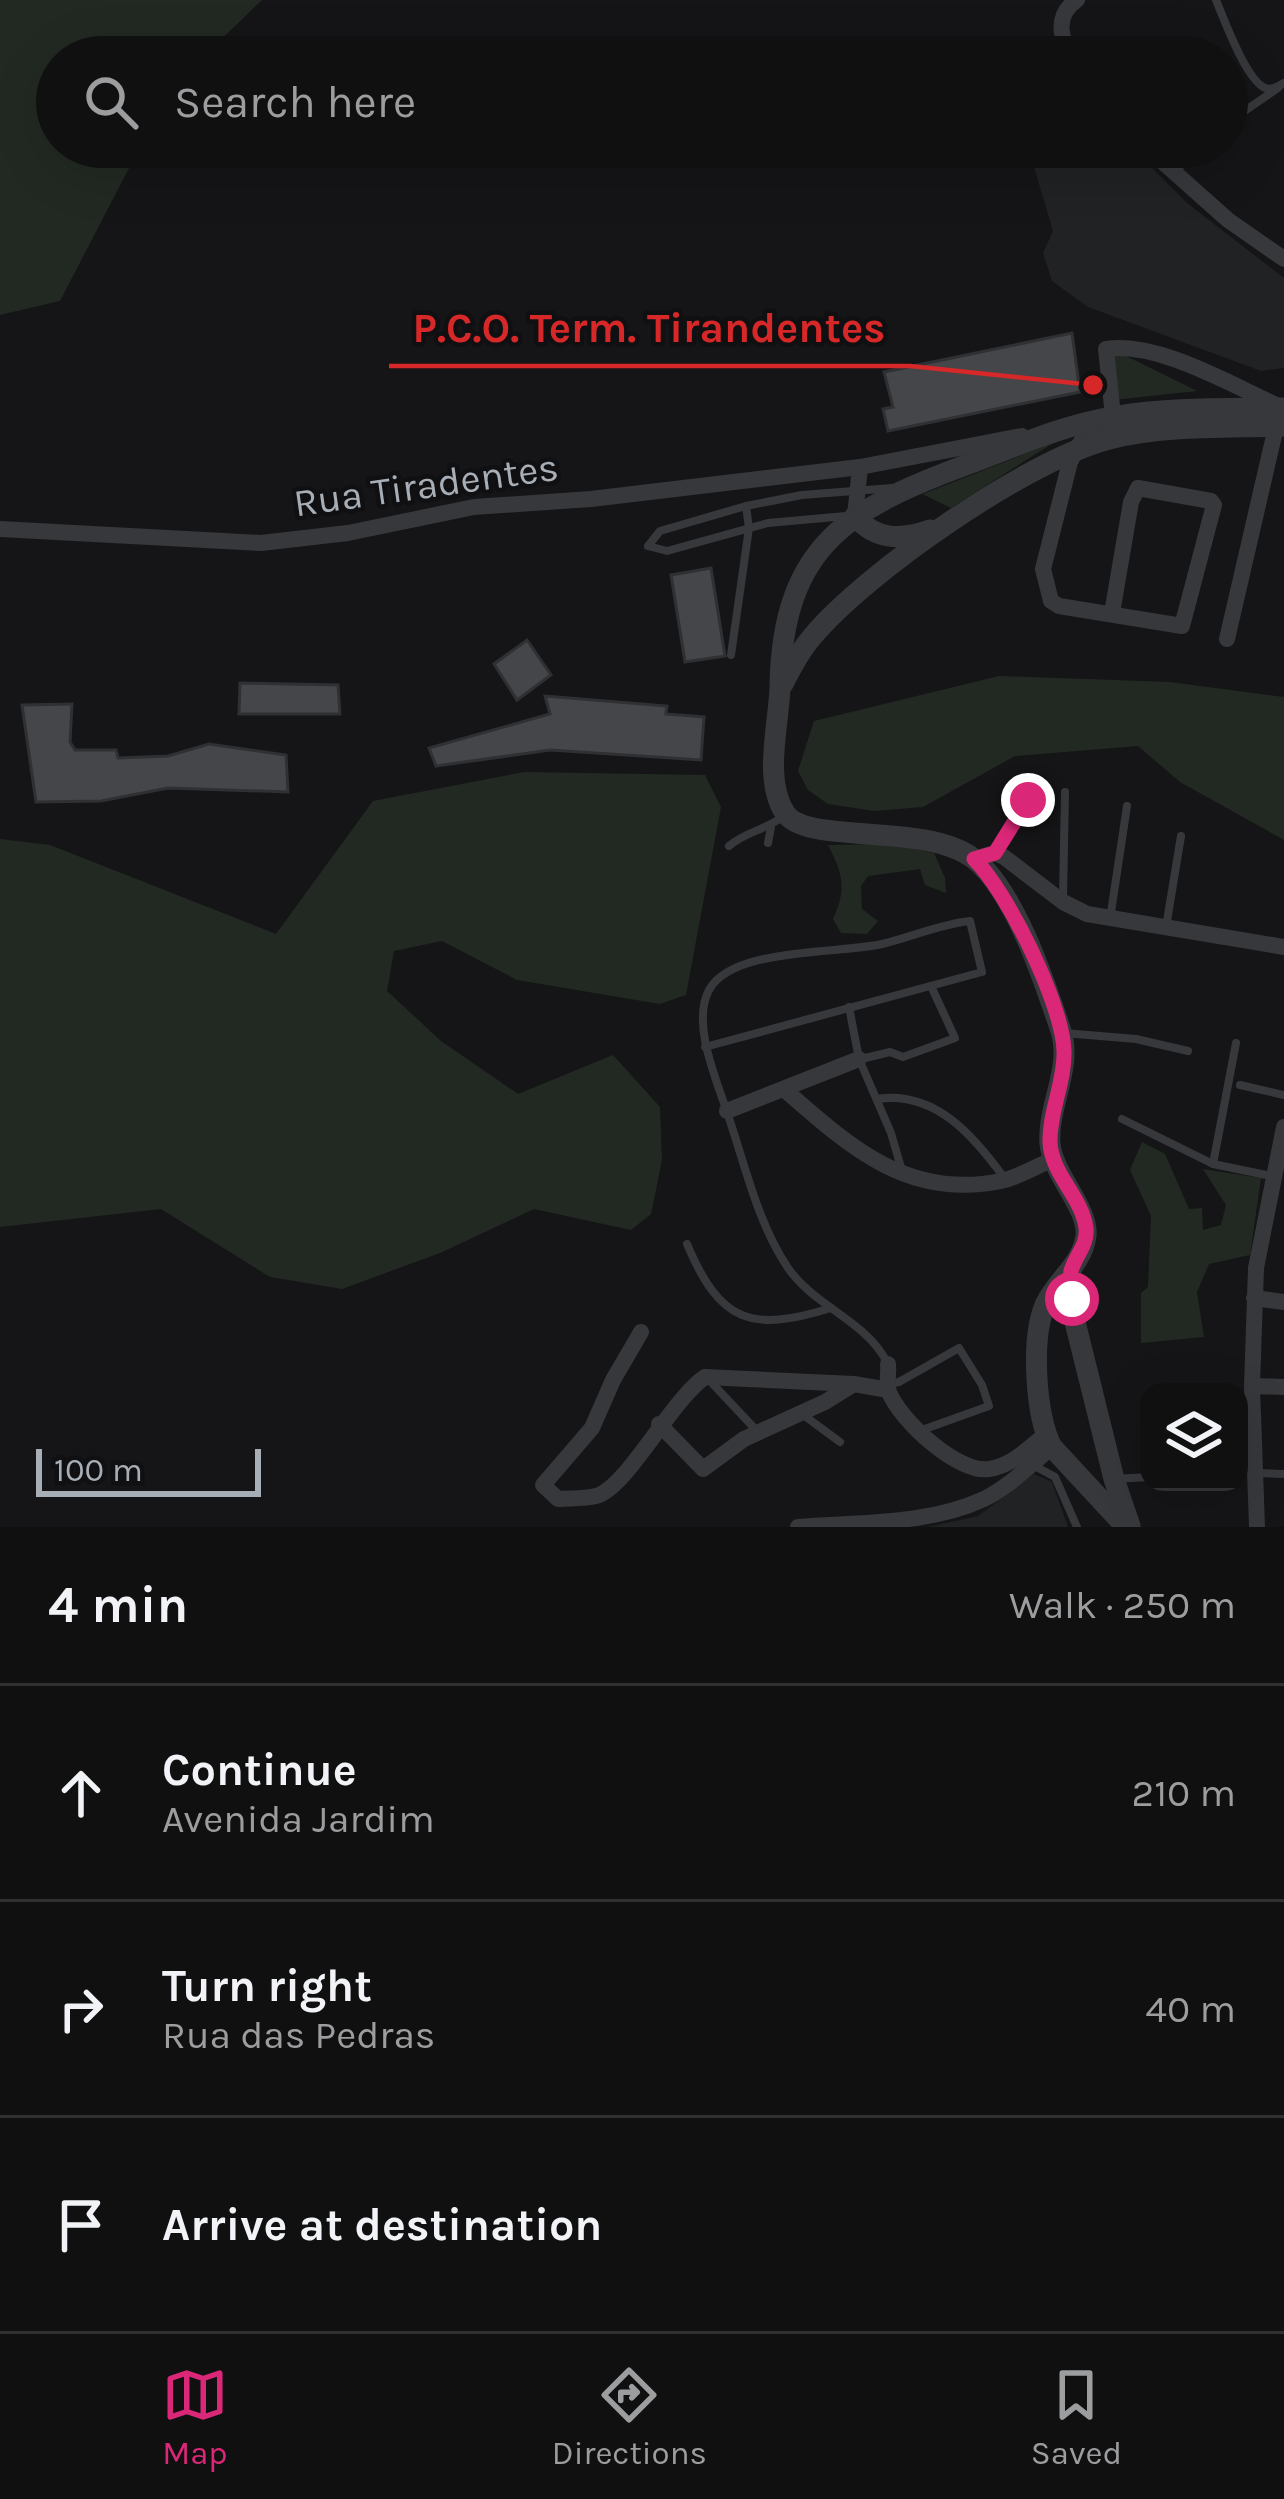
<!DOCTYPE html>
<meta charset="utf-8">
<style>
:root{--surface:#101011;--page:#19191a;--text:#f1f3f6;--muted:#9c9d9f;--line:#303031;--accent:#db2777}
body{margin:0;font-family:Karla,sans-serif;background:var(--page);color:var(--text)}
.controls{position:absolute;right:36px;bottom:36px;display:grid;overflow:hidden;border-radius:24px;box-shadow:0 12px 48px #0002}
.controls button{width:108px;height:108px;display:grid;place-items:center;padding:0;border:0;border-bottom:3px solid var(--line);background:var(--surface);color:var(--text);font:60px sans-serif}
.scale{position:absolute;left:36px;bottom:30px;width:225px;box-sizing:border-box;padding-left:12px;border:6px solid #a8aeb6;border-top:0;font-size:33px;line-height:42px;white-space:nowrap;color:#a8aeb6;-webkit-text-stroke:9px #101012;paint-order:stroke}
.stop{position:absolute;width:36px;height:36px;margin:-27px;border:9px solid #db2777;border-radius:50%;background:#fff}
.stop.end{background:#db2777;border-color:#fff;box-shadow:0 3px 12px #0008}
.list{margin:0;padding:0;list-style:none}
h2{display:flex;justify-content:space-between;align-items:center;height:156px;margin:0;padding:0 48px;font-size:51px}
h2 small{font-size:39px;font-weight:400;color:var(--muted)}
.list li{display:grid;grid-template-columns:78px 1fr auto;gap:36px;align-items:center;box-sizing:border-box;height:216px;padding:0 48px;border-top:3px solid var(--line)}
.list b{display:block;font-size:45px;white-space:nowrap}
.list p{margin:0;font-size:39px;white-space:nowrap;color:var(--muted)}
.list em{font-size:39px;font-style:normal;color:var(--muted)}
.icon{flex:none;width:66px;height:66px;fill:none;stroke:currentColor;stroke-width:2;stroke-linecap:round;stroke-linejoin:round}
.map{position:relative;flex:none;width:1284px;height:1527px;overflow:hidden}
.search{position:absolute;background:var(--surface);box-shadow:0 12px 48px #0002;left:36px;right:36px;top:36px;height:132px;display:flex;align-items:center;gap:30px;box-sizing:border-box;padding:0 42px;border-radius:66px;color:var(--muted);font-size:45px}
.sheet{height:804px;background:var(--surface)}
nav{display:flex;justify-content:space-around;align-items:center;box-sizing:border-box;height:168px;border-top:3px solid var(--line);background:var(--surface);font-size:33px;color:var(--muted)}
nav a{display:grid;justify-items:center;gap:6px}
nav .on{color:var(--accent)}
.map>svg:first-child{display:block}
</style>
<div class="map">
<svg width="1284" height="1527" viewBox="0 0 1284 1527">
<rect width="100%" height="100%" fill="#151517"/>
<g fill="#212224">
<path d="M 1028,147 L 1131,147 L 1187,203 L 1284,278 L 1284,368 L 1261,371 L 1088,307 L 1052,281 L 1043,253 L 1053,231 Z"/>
<path d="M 1034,1474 L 1052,1482 L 1068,1527 L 928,1527 L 978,1516 Z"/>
</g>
<g fill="#222922">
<path d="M 0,0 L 262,0 L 203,57 L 57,57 L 57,147 L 140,147 L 60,301 L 0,315 Z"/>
<path d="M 1112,349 L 1197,391 L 1113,400 Z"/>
<path d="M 1053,443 L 951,508 L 922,494 L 923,494 Z"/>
<path d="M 999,676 L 1170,682 L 1284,697 L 1284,840 L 1180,782 L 1138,746 L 1015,756 L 923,807 L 874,811 L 828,804 L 808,790 L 798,771 L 814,721 Z"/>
<path d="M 524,772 L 705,775 L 721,807 L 686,995 L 660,1004 L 517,980 L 442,941 L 394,951 L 387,991 L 441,1041 L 518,1094 L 613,1055 L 660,1107 L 662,1160 L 651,1214 L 631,1230 L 534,1209 L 440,1253 L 342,1289 L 270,1277 L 161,1209 L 0,1227 L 0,839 L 50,845 L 276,934 L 373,801 Z"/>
<path d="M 892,844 L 934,853 L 945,878 L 946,893 L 925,885 L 920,869 L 868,876 L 861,886 L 862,909 L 878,921 L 867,934 L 841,933 L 833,919 C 847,889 843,874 828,845 Z"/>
<path d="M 1142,1142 L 1165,1154 L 1189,1209 L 1202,1208 L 1203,1230 L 1221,1225 L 1226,1205 L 1203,1169 L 1261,1178 L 1250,1255 L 1209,1264 L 1197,1292 L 1204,1337 L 1141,1343 L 1141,1293 L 1148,1287 L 1151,1216 L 1130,1170 Z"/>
</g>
<g fill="#44464a" stroke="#2f3033" stroke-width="3">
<path d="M 1072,333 L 1080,392 L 888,431 L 883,409 L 893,407 L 884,372 Z"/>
<path d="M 711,568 L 725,656 L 685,662 L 671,575 Z"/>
<path d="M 527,640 L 551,675 L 517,700 L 494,664 Z"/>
<path d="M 240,683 L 338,685 L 340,714 L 239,714 Z"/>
<path d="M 545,696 L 667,706 L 666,714 L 704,717 L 701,760 L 550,750 L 436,766 L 429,748 L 550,714 Z"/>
<path d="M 72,704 L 70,742 L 75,750 L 116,750 L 118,758 L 168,756 L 209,744 L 286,755 L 288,792 L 168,788 L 101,801 L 36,802 L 22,705 Z"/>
</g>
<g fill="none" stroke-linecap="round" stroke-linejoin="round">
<g stroke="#36383b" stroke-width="8">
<path d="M 1216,0 C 1224,19 1246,80 1265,88 C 1271,91 1279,86 1284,83"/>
<path d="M 1227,123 L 1278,88"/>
<path d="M 1175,173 L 1195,147"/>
<path d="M 846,516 L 768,523 L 667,551 L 648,546 L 660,531 L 746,506 L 802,495 L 892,488"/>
<path d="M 731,655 L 749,528 L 746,506"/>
<path d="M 768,843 L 771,827"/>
<path d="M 729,846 C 746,831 767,830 785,815"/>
<path d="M 995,853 L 1020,808 L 1028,800"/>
<path d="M 1063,898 L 1065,792"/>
<path d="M 1110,919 L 1127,806"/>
<path d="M 1166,927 L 1181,836"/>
<path d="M 849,1007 L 859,1059 L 891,1133 L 902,1171"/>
<path d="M 1064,1033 L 1136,1039 L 1188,1051"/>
<path d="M 705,1047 L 982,972 L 970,921 C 941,924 911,937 882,944 C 839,954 732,947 709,990 C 691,1024 717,1081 728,1115 C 745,1165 758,1224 788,1268 C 815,1307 865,1320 887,1362"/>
<path d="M 861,1059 L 890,1052 L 903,1057 L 955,1038 L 931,986"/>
<path d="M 1240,1085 L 1284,1095"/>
<path d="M 877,1099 C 935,1090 974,1136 1005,1179"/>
<path d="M 1122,1119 L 1213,1164 L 1271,1176"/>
<path d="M 1213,1164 L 1236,1043"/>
<path d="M 687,1244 C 720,1322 750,1333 831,1308"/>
<path d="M 710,1381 L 757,1431"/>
<path d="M 888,1384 L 899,1382 L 959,1348 L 982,1385 L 989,1406 L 922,1430"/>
<path d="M 802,1414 L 840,1442"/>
<path d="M 1033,1465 L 1055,1477 L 1077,1527"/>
<path d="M 1258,1473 L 1284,1474"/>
<path d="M 1115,1479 L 1149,1477"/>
</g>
<g stroke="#36383b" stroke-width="16">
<path d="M 1076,57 C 1058,40 1055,15 1077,0"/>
<path d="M 1146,147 L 1228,220 L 1284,259"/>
<path d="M 1113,416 L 1106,349 C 1159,341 1233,386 1281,407"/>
<path d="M 855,516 L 860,467"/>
<path d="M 0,529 L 261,543 L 348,533 L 474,507 L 591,499 L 860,467 L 1022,436"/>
<path d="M 1112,613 L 1131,502 L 1138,488 L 1211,501 L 1214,505 L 1182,626 L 1059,606 L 1051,601 L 1043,569 L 1070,462 L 1083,438 L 1110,425 L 1113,416"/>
<path d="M 1227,639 L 1276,427"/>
<path d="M 974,859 L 995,853 L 1004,857 L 1063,902 L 1087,914 L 1284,947"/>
<path d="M 785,1090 C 850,1147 908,1200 1001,1181 C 1019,1177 1037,1166 1053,1159"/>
<path d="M 727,1111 L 859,1059"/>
<path d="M 1254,1298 L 1284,1302"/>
<path d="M 641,1332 L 613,1380 L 592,1428 L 543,1485 L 558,1499 C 570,1498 584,1499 596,1496 C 626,1489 671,1400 705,1377 L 854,1384 L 888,1390"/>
<path d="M 888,1364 C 889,1372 886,1384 889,1392 C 900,1420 958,1474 989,1469 C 1011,1466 1029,1448 1045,1435"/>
<path d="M 1252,1386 L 1284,1387"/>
<path d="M 659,1424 L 703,1469 L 744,1439 L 825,1402 L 854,1384"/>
<path d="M 798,1527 C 859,1522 928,1525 984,1499 C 1009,1487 1030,1465 1052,1447"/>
<path d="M 1257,1527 L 1252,1386 L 1256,1268 L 1284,1127"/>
</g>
<g stroke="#36383b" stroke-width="21">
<path d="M 855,516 C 876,541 902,540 930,530"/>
<path d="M 783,684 C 791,668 800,651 812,637 C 866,572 1028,460 1109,439 C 1165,425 1227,428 1284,426"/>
<path d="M 1071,1271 L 1073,1314 L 1114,1479 L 1130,1526"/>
<path d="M 1126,1527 L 1052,1447 C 1035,1416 1031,1338 1045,1305 C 1057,1279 1082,1265 1086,1236 C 1089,1208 1053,1175 1050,1144 C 1047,1105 1074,1067 1060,1028 C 1044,980 1014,890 974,859 C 925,821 807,846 785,813 C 763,780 779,724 780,687 C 782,543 851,507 974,462 C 1019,445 1064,425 1112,417 C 1168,407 1227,409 1284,408"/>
</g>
</g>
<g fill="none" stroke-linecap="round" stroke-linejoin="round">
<path stroke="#db2777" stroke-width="15" d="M 1028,800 L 995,853 L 974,859 C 1007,891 1063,1005 1064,1051 C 1065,1082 1049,1112 1050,1143 C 1052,1175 1082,1197 1086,1228 C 1088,1245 1075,1256 1071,1271 C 1069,1279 1072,1291 1072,1299"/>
</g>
<g text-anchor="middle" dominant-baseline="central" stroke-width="9" stroke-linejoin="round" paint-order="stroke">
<g font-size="39" fill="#a8aeb6" stroke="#101012">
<text transform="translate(426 485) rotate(-8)">Rua Tiradentes</text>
</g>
</g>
<path fill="none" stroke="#d62828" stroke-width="4.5" d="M1093 385L910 366H389"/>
<circle fill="#d62828" stroke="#101012" stroke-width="4.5" cx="1093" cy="385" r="12"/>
<g font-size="42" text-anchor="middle" font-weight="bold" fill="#d62828" stroke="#101012" stroke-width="9" stroke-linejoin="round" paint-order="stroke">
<text x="649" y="342">P.C.O. Term. Tirandentes</text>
</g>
</svg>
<div class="controls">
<button><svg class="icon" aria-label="layers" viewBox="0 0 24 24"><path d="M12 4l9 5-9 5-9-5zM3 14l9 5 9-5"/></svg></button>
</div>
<div class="scale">100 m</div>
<div class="stop" style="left:1072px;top:1299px"></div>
<div class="stop end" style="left:1028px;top:800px"></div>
<div class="search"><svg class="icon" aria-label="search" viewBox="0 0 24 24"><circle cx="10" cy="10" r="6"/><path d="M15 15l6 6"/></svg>Search here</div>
</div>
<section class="sheet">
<h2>4 min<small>Walk · 250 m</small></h2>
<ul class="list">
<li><svg class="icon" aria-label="ahead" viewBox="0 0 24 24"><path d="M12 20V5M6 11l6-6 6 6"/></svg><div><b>Continue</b><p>Avenida Jardim</p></div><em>210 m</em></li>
<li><svg class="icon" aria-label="right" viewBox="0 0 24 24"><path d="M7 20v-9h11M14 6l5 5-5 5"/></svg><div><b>Turn right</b><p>Rua das Pedras</p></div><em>40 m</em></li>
<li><svg class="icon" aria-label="arrive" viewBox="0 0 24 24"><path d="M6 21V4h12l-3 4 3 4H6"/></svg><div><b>Arrive at destination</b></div></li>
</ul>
</section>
<nav>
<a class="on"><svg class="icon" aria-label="map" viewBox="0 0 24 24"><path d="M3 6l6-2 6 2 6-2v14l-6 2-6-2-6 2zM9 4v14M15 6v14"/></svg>Map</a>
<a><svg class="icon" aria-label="directions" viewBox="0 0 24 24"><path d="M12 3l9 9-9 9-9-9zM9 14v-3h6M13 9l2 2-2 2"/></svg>Directions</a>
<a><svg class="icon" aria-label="saved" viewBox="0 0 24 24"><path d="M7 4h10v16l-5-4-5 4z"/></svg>Saved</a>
</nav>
